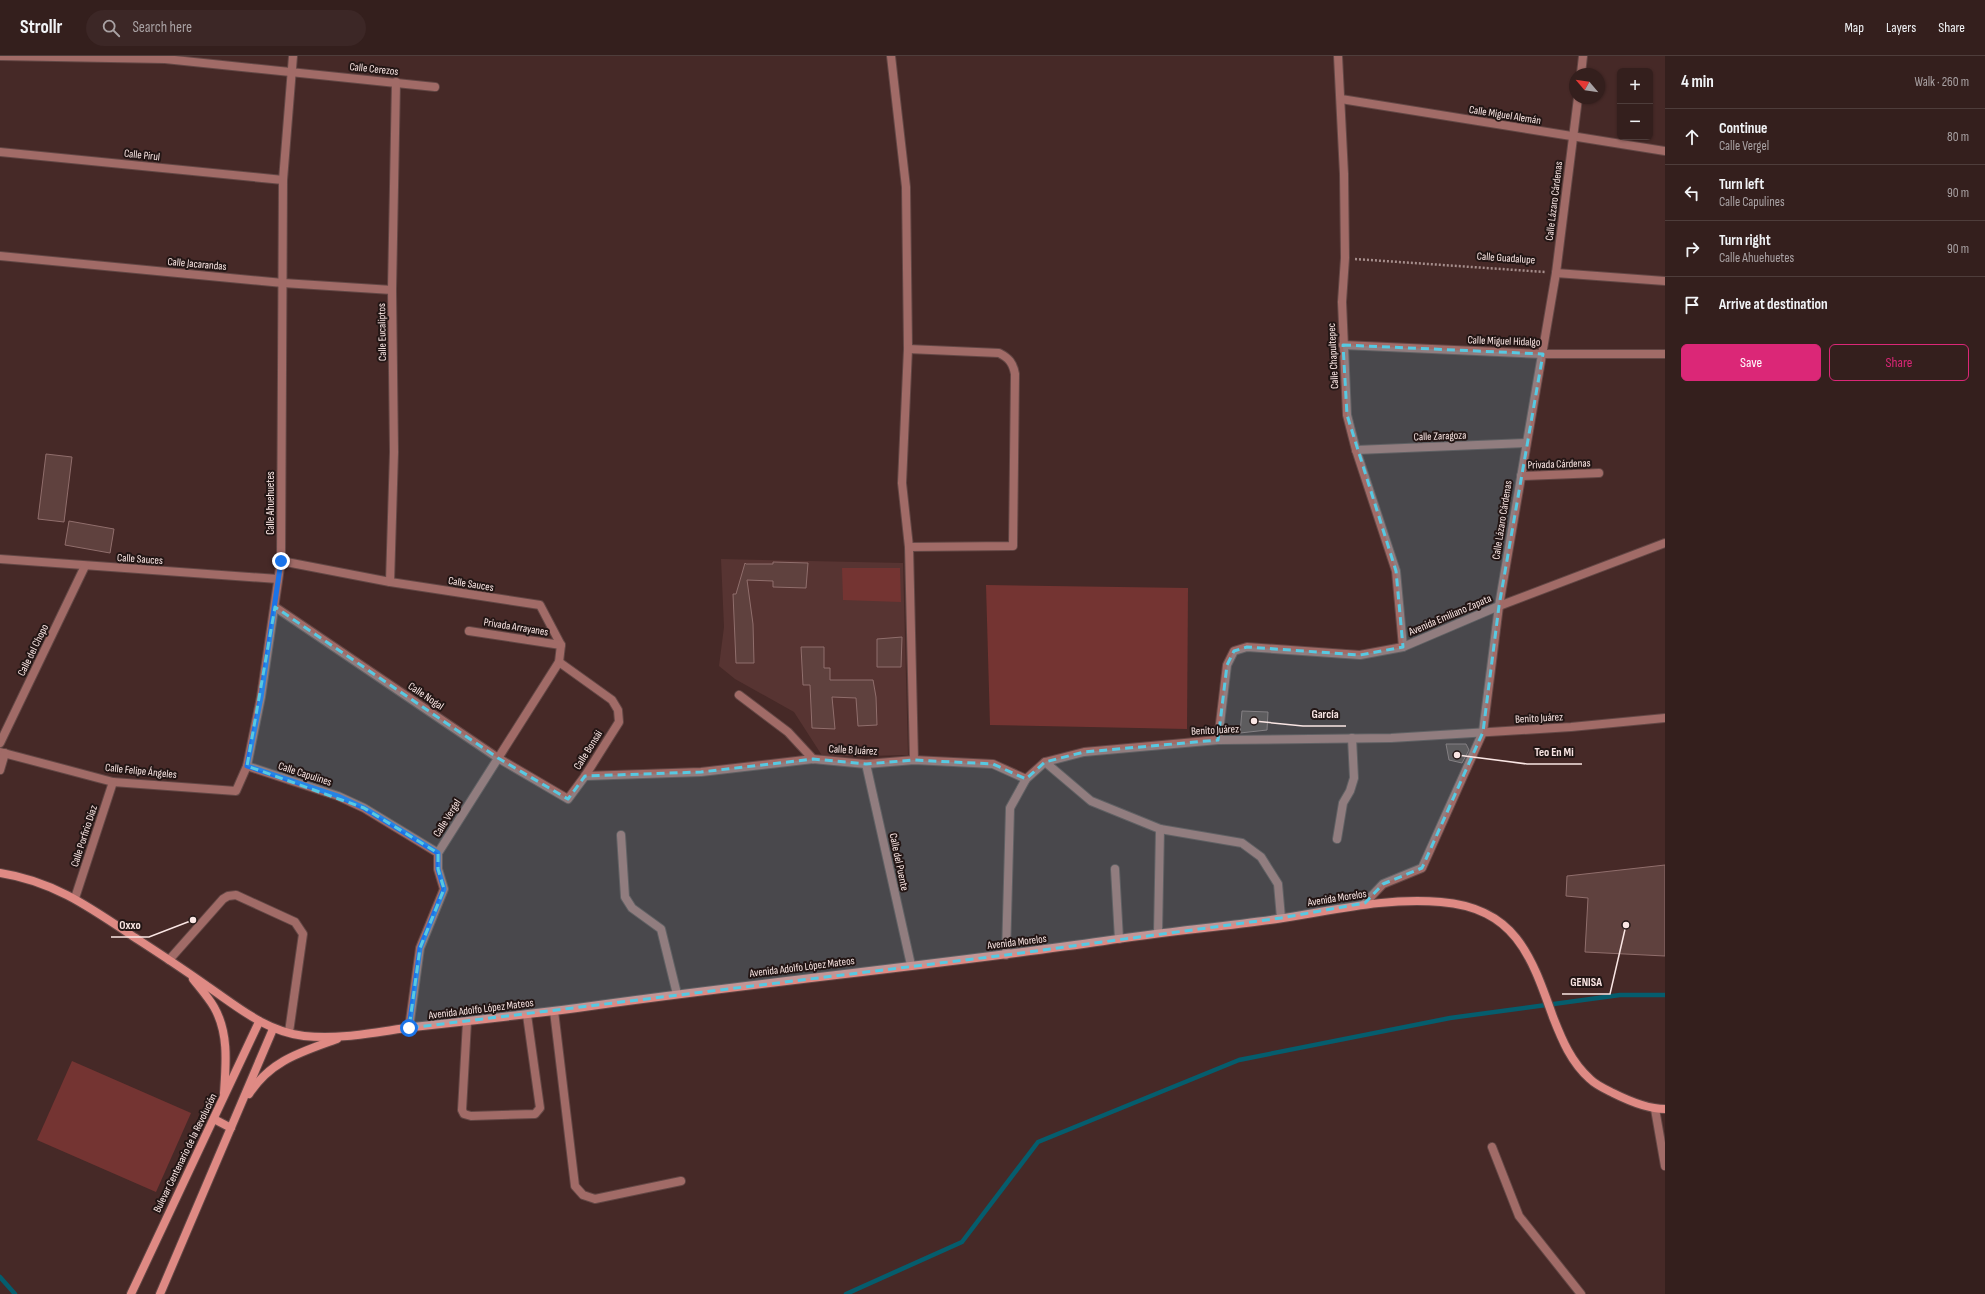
<!DOCTYPE html>
<meta charset="utf-8">
<style>
:root{--surface:#341f1d;--page:#3c2726;--text:#f1f3f6;--muted:#a9a2a4;--line:#4e3d3b;--accent:#db2777}
body{margin:0;font-family:"Sofia Sans Condensed",sans-serif;background:var(--page);color:var(--text)}
.controls{position:absolute;right:12px;top:12px;display:grid;overflow:hidden;border-radius:6px;box-shadow:0 1px 3px #0004}
.controls button{width:36px;height:36px;display:grid;place-items:center;padding:0;border:0;border-bottom:1px solid var(--line);background:var(--surface);color:var(--text);font:20px sans-serif}
.compass{position:absolute;left:1569px;top:12px;width:36px;height:36px;border-radius:50%;background:var(--surface);box-shadow:0 1px 3px #0004;rotate:299deg}
.stop{position:absolute;width:12px;height:12px;margin:-9px;border:3px solid #1a73e8;border-radius:50%;background:#fff}
.stop.end{background:#1a73e8;border-color:#fff;box-shadow:0 1px 4px #0008}
.list{margin:0;padding:0;list-style:none}
h2{display:flex;justify-content:space-between;align-items:center;height:52px;margin:0;padding:0 16px;font-size:17px}
h2 small{font-size:13px;font-weight:400;color:var(--muted)}
.list li{display:grid;grid-template-columns:26px 1fr auto;gap:12px;align-items:center;box-sizing:border-box;height:56px;padding:0 16px;border-top:1px solid var(--line)}
.list b{display:block;font-size:15px;white-space:nowrap}
.list p{margin:0;font-size:13px;white-space:nowrap;color:var(--muted)}
.list em{font-size:13px;font-style:normal;color:var(--muted)}
.actions{display:flex;gap:8px;padding:12px 16px}
.actions a{flex:1;padding:9px 0;border:1px solid var(--accent);border-radius:6px;text-align:center;font-size:14px;color:var(--accent)}
.actions .main{background:var(--accent);color:#fff}
.icon{flex:none;width:22px;height:22px;fill:none;stroke:currentColor;stroke-width:2;stroke-linecap:round;stroke-linejoin:round}
.map{position:relative;flex:none;width:1665px;height:1238px;overflow:hidden}
header{display:flex;align-items:center;gap:24px;box-sizing:border-box;height:56px;padding:0 20px;background:var(--surface);border-bottom:1px solid var(--line)}
header strong{font-size:19px}
nav{display:flex;gap:22px;margin-inline-start:auto;font-size:14px}
.search{width:280px;height:36px;background:var(--page);display:flex;align-items:center;gap:10px;box-sizing:border-box;padding:0 14px;border-radius:22px;color:var(--muted);font-size:15px}
main{display:flex}
aside{flex:1;background:var(--surface)}
.map>svg:first-child{display:block}
</style>
<header>
<strong>Strollr</strong>
<div class="search"><svg class="icon" aria-label="search" viewBox="0 0 24 24"><circle cx="10" cy="10" r="6"/><path d="M15 15l6 6"/></svg>Search here</div>
<nav><a>Map</a><a>Layers</a><a>Share</a></nav>
</header>
<main>
<div class="map">
<svg width="1665" height="1238" viewBox="0 0 1665 1238">
<rect width="100%" height="100%" fill="#462927"/>
<path fill="#573432" d="M 721,503 L 903,507 L 908,699 L 823,701 L 794,656 L 735,623 L 719,610 L 724,571 Z"/>
<g fill="#743432">
<path d="M 842,512 L 900,512 L 901,546 L 843,544 Z"/>
<path d="M 986,529 L 1188,532 L 1187,673 L 990,669 Z"/>
<path d="M 72,1005 L 191,1057 L 156,1136 L 37,1084 Z"/>
</g>
<g fill="none" stroke-linecap="round" stroke-linejoin="round">
<g stroke="#055d6d" stroke-width="4.5">
<path d="M 0,1221 L 15,1238"/>
<path d="M 846,1238 L 962,1186 L 1038,1086 L 1239,1004 L 1450,962 L 1620,939 L 1665,939"/>
</g>
</g>
<g fill="#5f413e" stroke="#906e6c">
<path d="M 46,398 L 72,401 L 64,466 L 38,463 Z"/>
<path d="M 69,465 L 114,473 L 110,497 L 65,489 Z"/>
<path d="M 773,506 L 808,507 L 806,532 L 773,531 L 773,525 L 747,524 L 753,568 L 754,607 L 736,607 L 733,538 L 736,538 L 745,507 L 746,508 L 773,508 Z"/>
<path d="M 902,581 L 901,611 L 877,611 L 877,583 Z"/>
<path d="M 801,591 L 824,591 L 824,612 L 830,612 L 830,624 L 873,624 L 876,641 L 877,669 L 858,670 L 856,642 L 832,641 L 835,673 L 812,672 L 810,629 L 803,629 Z"/>
<path d="M 1242,655 L 1268,656 L 1267,674 L 1240,677 Z"/>
<path d="M 1446,688 L 1466,688 L 1469,694 L 1462,707 L 1449,704 Z"/>
<path d="M 1665,809 L 1665,900 L 1585,896 L 1588,842 L 1566,840 L 1567,820 Z"/>
</g>
<g fill="none" stroke-linecap="round" stroke-linejoin="round">
<g stroke="#634745" stroke-width="10">
<g id="lane">
<path d="M 169,904 L 223,843 L 228,840 L 236,839 L 295,866 L 303,878 L 289,976"/>
<path d="M 467,966 L 462,1054 L 464,1058 L 471,1060 L 535,1058 L 540,1052 L 527,959"/>
</g>
</g>
<g stroke="#634745" stroke-width="10">
<g id="street">
<path d="M 0,0 L 165,3 L 435,31"/>
<path d="M 891,0 L 906,131 L 908,293 L 902,427 L 909,491 L 914,704"/>
<path d="M 1338,0 L 1344,118 L 1345,202 L 1342,246 L 1347,359 L 1356,394 L 1396,515 L 1403,591"/>
<path d="M 1581,18 L 1583,0"/>
<path d="M 1341,43 L 1665,95"/>
<path d="M 0,96 L 283,124"/>
<path d="M 0,200 L 283,227 L 392,234"/>
<path d="M 1556,217 L 1665,225"/>
<path d="M 1343,289 L 1543,298 L 1665,298"/>
<path d="M 908,293 L 999,297 C 1009,302 1013,307 1015,318 L 1013,490 L 909,491"/>
<path d="M 1356,394 L 1526,387"/>
<path d="M 1521,420 L 1599,417"/>
<path d="M 0,503 L 278,523"/>
<path d="M 281,505 L 390,526 L 540,549 L 561,589 L 559,606 L 438,797 L 438,813 L 444,833 L 420,892 L 409,972"/>
<path d="M 390,526 L 394,396 L 392,234 L 396,26"/>
<path d="M 275,551 L 498,702 L 568,743 L 585,720 L 619,666 L 618,654 L 612,644 L 559,606"/>
<path d="M 469,575 L 561,589"/>
<path d="M 739,639 L 788,676 L 813,703"/>
<path d="M 1218,684 L 1227,609 L 1234,595 L 1247,591 L 1360,599 L 1403,591 L 1499,550 L 1665,487"/>
<path d="M 0,687 L 85,510"/>
<path d="M 0,696 L 113,726 L 236,735 L 247,710 L 261,641 L 281,505 L 283,124 L 293,0"/>
<path d="M 1045,706 L 1091,745 L 1160,773 L 1242,787 L 1261,801 L 1278,828 L 1281,862"/>
<path d="M 866,708 L 911,909"/>
<path d="M 247,710 L 338,740 L 364,752 L 438,797"/>
<path d="M 0,714 L 5,697"/>
<path d="M 585,720 L 701,716 L 813,703 L 866,708 L 914,704 L 993,708 L 1026,723"/>
<path d="M 621,779 L 625,841 L 632,852 L 661,873 L 677,938"/>
<path d="M 1337,783 L 1343,747 L 1350,735 L 1354,722 L 1352,682"/>
<path d="M 1115,813 L 1119,883"/>
<path d="M 75,842 L 113,726"/>
<path d="M 1365,847 L 1383,828 L 1422,812 L 1483,676 L 1499,550 L 1556,217 L 1578,42"/>
<path d="M 1158,877 L 1160,773"/>
<path d="M 1006,899 L 1010,752 L 1026,723 L 1045,706 L 1084,696 L 1218,684 L 1391,682 L 1571,671 L 1665,662"/>
<path d="M 554,955 L 575,1130 L 583,1139 L 595,1143 L 681,1125"/>
<path d="M 1655,1053 L 1665,1110"/>
<path d="M 1492,1091 L 1519,1160 L 1581,1238"/>
</g>
</g>
<g stroke="#634745" stroke-width="10">
<g id="secondary">
<path d="M 0,817 C 52,825 88,850 131,879 C 157,896 182,912 207,930 C 238,951 265,975 304,980 C 341,984 376,976 413,971 C 468,965 522,959 577,952 C 752,927 929,910 1104,885 C 1162,876 1220,871 1277,863 C 1332,855 1385,841 1441,846 C 1515,852 1531,899 1553,961 C 1562,984 1571,1006 1590,1023 C 1596,1029 1605,1033 1613,1037 C 1629,1045 1648,1053 1665,1053"/>
<path d="M 193,923 C 200,932 208,941 214,951 C 229,977 226,1008 224,1037"/>
<path d="M 249,1038 C 271,1004 302,996 337,983"/>
<path d="M 214,1063 L 231,1072"/>
<path d="M 131,1238 L 259,966"/>
<path d="M 160,1238 L 273,973"/>
</g>
</g>
<path stroke="#a68e8c" stroke-width="2.5" stroke-dasharray="2 2" stroke-linecap="butt" d="M 1355,203 L 1545,216"/>
<use href="#lane" stroke="#a16b67" stroke-width="8"/>
<use href="#street" stroke="#a16b67" stroke-width="8"/>
<use href="#secondary" stroke="#df8a84" stroke-width="8"/>
</g>
<g fill="none" stroke-linecap="round" stroke-linejoin="round">
<path stroke="#1a73e8" stroke-width="5" d="M 281,505 L 261,641 L 247,710 L 338,740 L 364,752 L 438,797 L 438,813 L 444,833 L 420,892 L 409,972"/>
</g>
<path fill="#57c9e2" fill-opacity="0.2" stroke="#57c9e2" stroke-width="3" stroke-dasharray="8 5" stroke-linejoin="round" d="M 1343,289 L 1543,298 L 1499,550 L 1483,676 L 1422,812 L 1383,828 L 1365,847 L 1281,862 L 1006,899 L 409,972 L 420,892 L 444,833 L 438,813 L 438,797 L 364,752 L 247,710 L 275,551 L 498,702 L 568,743 L 585,720 L 701,716 L 813,703 L 866,708 L 914,704 L 993,708 L 1026,723 L 1045,706 L 1084,696 L 1218,684 L 1227,609 L 1234,595 L 1247,591 L 1360,599 L 1403,591 L 1396,515 L 1347,359 Z"/>
<g text-anchor="middle" dominant-baseline="central" stroke-width="4" stroke-linejoin="round" paint-order="stroke">
<g font-size="11" fill="#fae6e4" stroke="#231615">
<text transform="translate(374 13) rotate(6)">Calle Cerezos</text>
<text transform="translate(1505 59) rotate(9)">Calle Miguel Alemán</text>
<text transform="translate(142 99) rotate(6)">Calle Pirul</text>
<text transform="translate(1554 145) rotate(-83)">Calle Lázaro Cárdenas</text>
<text transform="translate(1506 202) rotate(4)">Calle Guadalupe</text>
<text transform="translate(197 208) rotate(5)">Calle Jacarandas</text>
<text transform="translate(382 276) rotate(-91)">Calle Eucaliptos</text>
<text transform="translate(1504 285) rotate(2)">Calle Miguel Hidalgo</text>
<text transform="translate(1333 300) rotate(-93)">Calle Chapultepec</text>
<text transform="translate(1440 380) rotate(-2)">Calle Zaragoza</text>
<text transform="translate(1559 408) rotate(-2)">Privada Cárdenas</text>
<text transform="translate(270 447) rotate(-90)">Calle Ahuehuetes</text>
<text transform="translate(1502 464) rotate(-81)">Calle Lázaro Cárdenas</text>
<text transform="translate(140 503) rotate(4)">Calle Sauces</text>
<text transform="translate(471 528) rotate(9)">Calle Sauces</text>
<text transform="translate(1450 559) rotate(-23)">Avenida Emiliano Zapata</text>
<text transform="translate(516 571) rotate(9)">Privada Arrayanes</text>
<text transform="translate(33 594) rotate(-64)">Calle del Chopo</text>
<text transform="translate(426 640) rotate(34)">Calle Nogal</text>
<text transform="translate(1539 662) rotate(-3)">Benito Juárez</text>
<text transform="translate(1215 674) rotate(-3)">Benito Juárez</text>
<text transform="translate(588 694) rotate(-58)">Calle Bonsái</text>
<text transform="translate(853 694) rotate(3)">Calle B Juárez</text>
<text transform="translate(141 715) rotate(6)">Calle Felipe Ángeles</text>
<text transform="translate(305 718) rotate(18)">Calle Capulines</text>
<text transform="translate(447 762) rotate(-58)">Calle Vergel</text>
<text transform="translate(84 780) rotate(-72)">Calle Porfirio Díaz</text>
<text transform="translate(899 806) rotate(78)">Calle del Puente</text>
<text transform="translate(1337 842) rotate(-9)">Avenida Morelos</text>
<text transform="translate(1017 886) rotate(-7)">Avenida Morelos</text>
<text transform="translate(802 911) rotate(-7)">Avenida Adolfo López Mateos</text>
<text transform="translate(481 953) rotate(-7)">Avenida Adolfo López Mateos</text>
<text transform="translate(185 1097) rotate(-64)">Bulevar Centenario de la Revolución</text>
</g>
</g>
<path fill="none" stroke="#fae6e4" stroke-width="1.5" d="M1254 665L1303 670H1346M1457 699L1527 708H1582M193 864L149 881H111M1626 869L1610 938H1562"/>
<g fill="#fae6e4" stroke="#231615" stroke-width="1.5">
<circle cx="1254" cy="665" r="4"/>
<circle cx="1457" cy="699" r="4"/>
<circle cx="193" cy="864" r="4"/>
<circle cx="1626" cy="869" r="4"/>
</g>
<g font-size="12" text-anchor="middle" font-weight="bold" fill="#fae6e4" stroke="#231615" stroke-width="4" stroke-linejoin="round" paint-order="stroke">
<text x="1325" y="662">García</text>
<text x="1554" y="700">Teo En Mi</text>
<text x="130" y="873">Oxxo</text>
<text x="1586" y="930">GENISA</text>
</g>
</svg>
<div class="controls">
<button>+</button>
<button>−</button>
</div>
<svg class="compass" viewBox="-18 -18 36 36"><path d="M0-13l5 13h-10z" fill="#e53935"/><path d="M0 13l5-13h-10z" fill="#a9a2a4"/></svg>
<div class="stop" style="left:409px;top:972px"></div>
<div class="stop end" style="left:281px;top:505px"></div>
</div>
<aside>
<h2>4 min<small>Walk · 260 m</small></h2>
<ul class="list">
<li><svg class="icon" aria-label="ahead" viewBox="0 0 24 24"><path d="M12 20V5M6 11l6-6 6 6"/></svg><div><b>Continue</b><p>Calle Vergel</p></div><em>80 m</em></li>
<li><svg class="icon" aria-label="left" viewBox="0 0 24 24"><path d="M17 20v-9H6M10 6l-5 5 5 5"/></svg><div><b>Turn left</b><p>Calle Capulines</p></div><em>90 m</em></li>
<li><svg class="icon" aria-label="right" viewBox="0 0 24 24"><path d="M7 20v-9h11M14 6l5 5-5 5"/></svg><div><b>Turn right</b><p>Calle Ahuehuetes</p></div><em>90 m</em></li>
<li><svg class="icon" aria-label="arrive" viewBox="0 0 24 24"><path d="M6 21V4h12l-3 4 3 4H6"/></svg><div><b>Arrive at destination</b></div></li>
</ul>
<div class="actions"><a class="main">Save</a><a>Share</a></div>
</aside>
</main>
